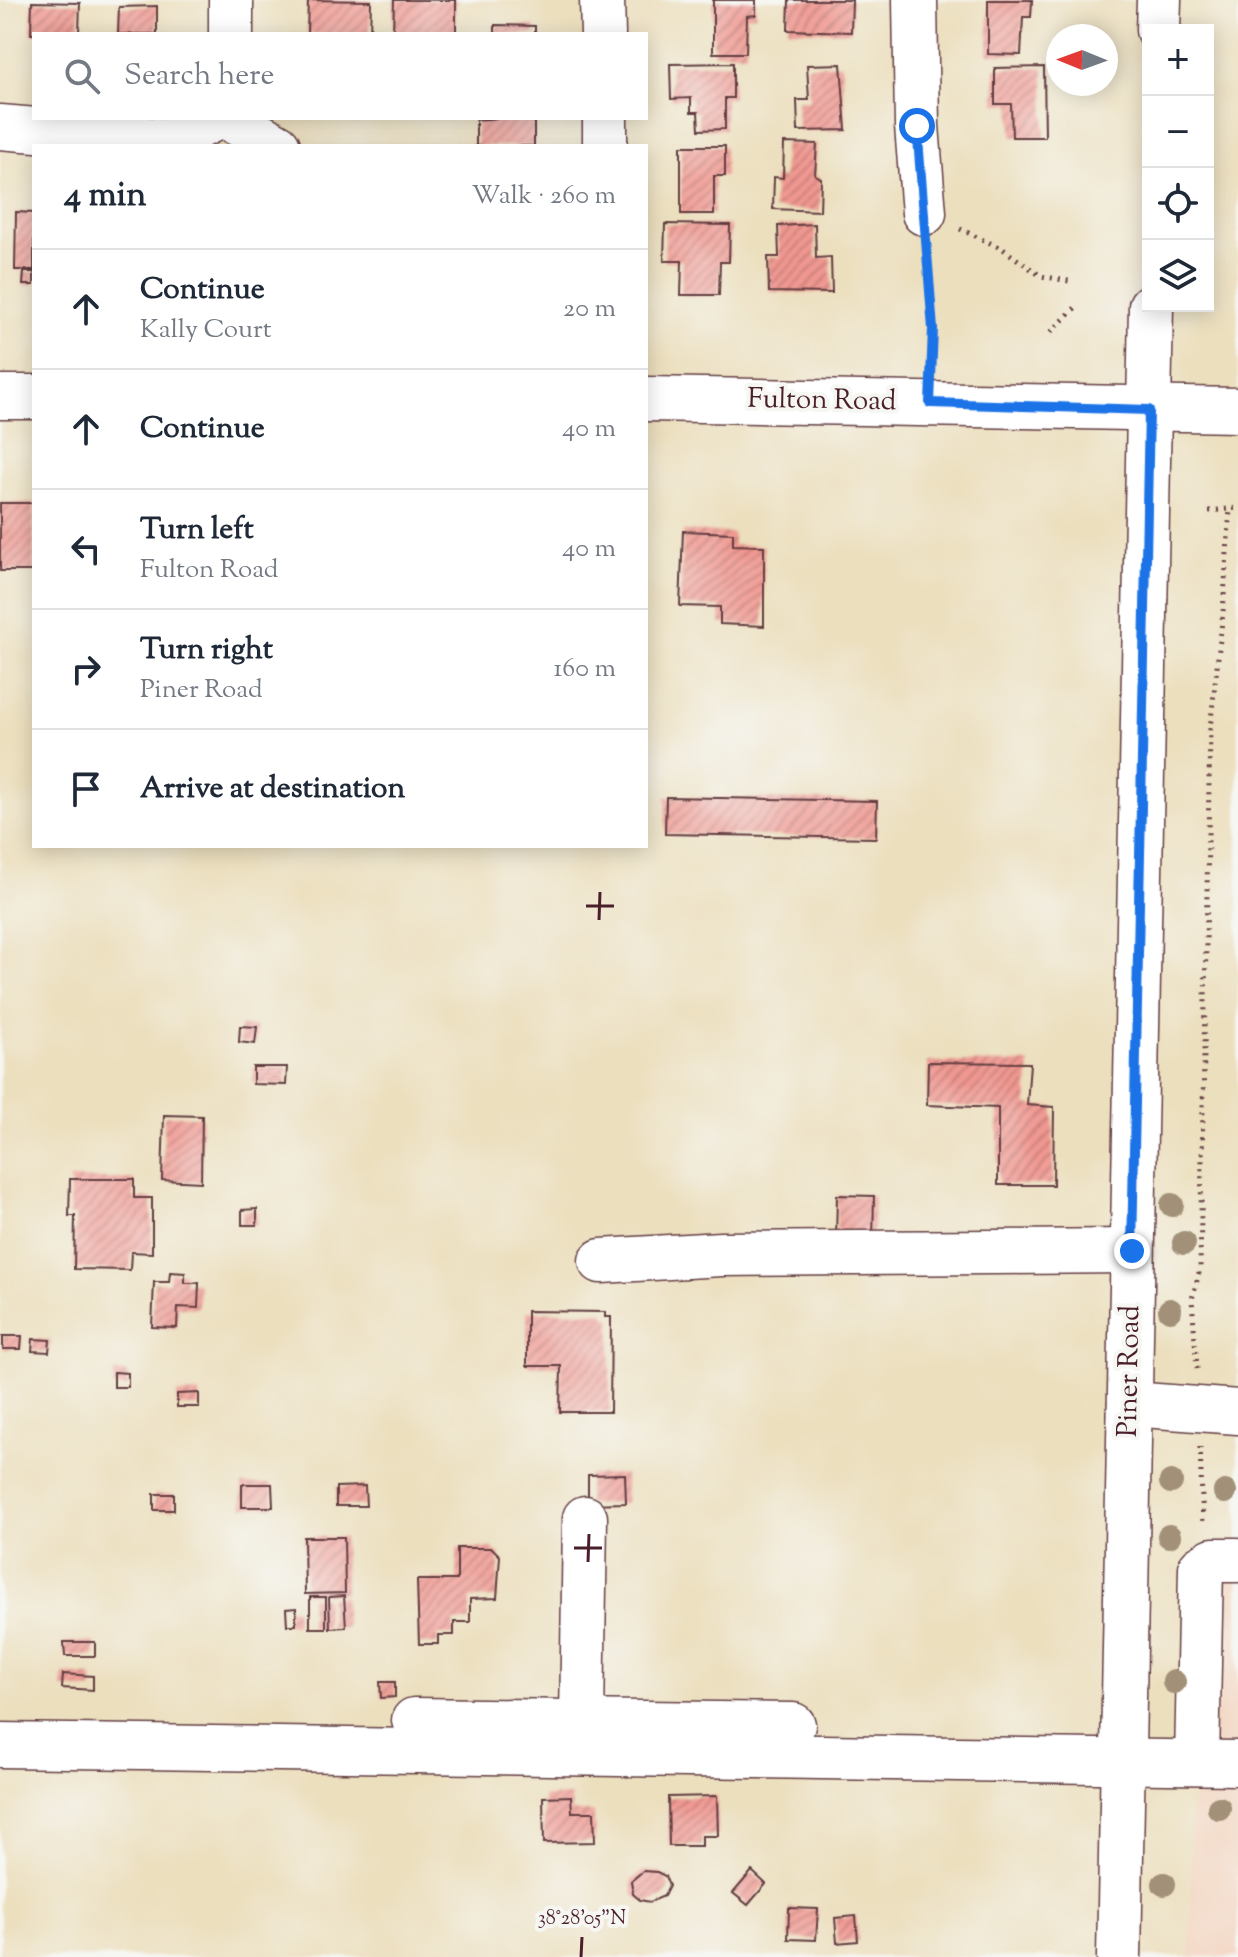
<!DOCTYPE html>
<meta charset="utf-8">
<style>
:root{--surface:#fff;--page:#f2f2f3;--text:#1f2937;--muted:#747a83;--line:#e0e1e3}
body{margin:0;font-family:"Sorts Mill Goudy",serif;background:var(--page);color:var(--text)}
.controls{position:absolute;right:24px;top:24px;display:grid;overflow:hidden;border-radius:0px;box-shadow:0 4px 20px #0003}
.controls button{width:72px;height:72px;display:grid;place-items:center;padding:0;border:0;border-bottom:2px solid var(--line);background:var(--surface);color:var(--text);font:40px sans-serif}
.compass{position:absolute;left:1046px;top:24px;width:72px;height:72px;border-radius:50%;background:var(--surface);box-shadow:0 4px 20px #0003;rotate:271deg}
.stop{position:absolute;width:24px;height:24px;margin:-18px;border:6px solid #1a73e8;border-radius:50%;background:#fff}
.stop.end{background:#1a73e8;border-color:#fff;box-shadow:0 2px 8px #0008}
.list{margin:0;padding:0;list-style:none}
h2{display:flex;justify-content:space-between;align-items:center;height:104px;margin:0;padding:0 32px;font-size:34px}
h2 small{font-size:26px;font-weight:400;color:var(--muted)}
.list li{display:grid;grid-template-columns:52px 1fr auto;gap:24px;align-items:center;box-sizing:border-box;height:120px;padding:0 32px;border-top:2px solid var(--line)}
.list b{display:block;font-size:30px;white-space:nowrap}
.list p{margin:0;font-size:26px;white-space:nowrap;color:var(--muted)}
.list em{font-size:26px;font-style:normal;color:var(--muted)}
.icon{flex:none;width:44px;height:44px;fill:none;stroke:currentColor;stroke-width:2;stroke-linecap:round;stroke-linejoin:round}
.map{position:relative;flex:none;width:1238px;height:1957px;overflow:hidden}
.search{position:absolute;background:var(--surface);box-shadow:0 4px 20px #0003;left:32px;top:32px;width:616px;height:88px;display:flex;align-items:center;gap:20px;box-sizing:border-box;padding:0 28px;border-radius:0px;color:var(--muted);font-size:30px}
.panel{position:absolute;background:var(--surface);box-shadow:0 4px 20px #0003;left:32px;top:144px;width:616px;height:704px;border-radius:0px}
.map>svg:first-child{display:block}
</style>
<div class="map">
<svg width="1238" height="1957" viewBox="0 0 1238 1957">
<defs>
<pattern id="building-hatch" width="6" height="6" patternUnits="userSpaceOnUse" patternTransform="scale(2)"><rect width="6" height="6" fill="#f09891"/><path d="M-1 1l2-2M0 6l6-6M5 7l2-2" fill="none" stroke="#c47b77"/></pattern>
</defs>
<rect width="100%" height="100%" fill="#f6f6f2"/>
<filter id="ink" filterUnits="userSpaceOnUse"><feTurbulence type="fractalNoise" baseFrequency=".0125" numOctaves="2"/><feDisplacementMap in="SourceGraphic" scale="16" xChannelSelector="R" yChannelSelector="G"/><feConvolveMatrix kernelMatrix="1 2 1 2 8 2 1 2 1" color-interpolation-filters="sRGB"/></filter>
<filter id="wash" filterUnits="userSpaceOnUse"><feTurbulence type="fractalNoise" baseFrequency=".006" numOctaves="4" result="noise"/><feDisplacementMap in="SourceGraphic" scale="32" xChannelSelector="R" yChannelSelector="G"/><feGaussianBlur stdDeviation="1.8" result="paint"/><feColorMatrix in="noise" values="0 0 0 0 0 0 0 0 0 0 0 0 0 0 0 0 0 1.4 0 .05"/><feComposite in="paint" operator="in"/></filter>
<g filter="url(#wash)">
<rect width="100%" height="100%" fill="#ecdfbe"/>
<path fill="#f3d4bf" d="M 1238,1547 L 1238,1957 L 1190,1957 L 1194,1553 Z"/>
<g id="blocks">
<g fill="url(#building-hatch)">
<path d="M 308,0 L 371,1 L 370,34 L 307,34 Z"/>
<path d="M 394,0 L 456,0 L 456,34 L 393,34 Z"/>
<path d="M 713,0 L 756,0 L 756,15 L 747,16 L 746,53 L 713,53 Z"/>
<path d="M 789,0 L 852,0 L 851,32 L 788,30 Z"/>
<path d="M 988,0 L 1032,0 L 1031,17 L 1023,17 L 1021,55 L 988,54 Z"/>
<path d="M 32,2 L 80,3 L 79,34 L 31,34 Z"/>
<path d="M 157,6 L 157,34 L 118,34 L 119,7 Z"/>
<path d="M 495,25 L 535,26 L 535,34 L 495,34 Z"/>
<path d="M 733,63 L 733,98 L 725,98 L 725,129 L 699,130 L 698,112 L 691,112 L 691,98 L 671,99 L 670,64 Z"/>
<path d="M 841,64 L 846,130 L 798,131 L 797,100 L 809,100 L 807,65 Z"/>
<path d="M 1044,67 L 1045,137 L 1012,137 L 1011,104 L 995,104 L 995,68 Z"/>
<path d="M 498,118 L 534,118 L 534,146 L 476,146 L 476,120 Z"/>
<path d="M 784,143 L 817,144 L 815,175 L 821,178 L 820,211 L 773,209 L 774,177 L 783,178 Z"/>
<path d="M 681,146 L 725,146 L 725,176 L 714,176 L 714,214 L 681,214 Z"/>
<path d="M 16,212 L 34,213 L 34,270 L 15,270 Z"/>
<path d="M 665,224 L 730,225 L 729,262 L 720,262 L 719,295 L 681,295 L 682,261 L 664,261 Z"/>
<path d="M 815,224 L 816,258 L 831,257 L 832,293 L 769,292 L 768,257 L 779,257 L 778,226 Z"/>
<path d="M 24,272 L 34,272 L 34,285 L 23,285 Z"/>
<rect x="0" y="503" width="34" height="68"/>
<path d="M 683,531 L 733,533 L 733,545 L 764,546 L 764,626 L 720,624 L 720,607 L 680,606 Z"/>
<path d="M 666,797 L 877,801 L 876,838 L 665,834 Z"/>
<path d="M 240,1026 L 257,1027 L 255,1044 L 239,1042 Z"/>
<path d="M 928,1062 L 1030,1063 L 1027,1105 L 1054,1107 L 1053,1185 L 998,1185 L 998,1108 L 927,1105 Z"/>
<path d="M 253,1067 L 287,1067 L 286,1085 L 253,1084 Z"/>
<path d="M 164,1115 L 202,1116 L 201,1182 L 162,1180 Z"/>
<path d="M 70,1179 L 134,1179 L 134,1198 L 152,1198 L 152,1253 L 131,1252 L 130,1270 L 74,1269 L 75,1216 L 69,1216 Z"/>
<path d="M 837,1195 L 874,1196 L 873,1240 L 836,1240 Z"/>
<path d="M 257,1209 L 257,1225 L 242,1225 L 242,1210 Z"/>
<path d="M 170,1272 L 185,1273 L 185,1283 L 199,1283 L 198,1308 L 178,1307 L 177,1328 L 152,1327 L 154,1282 L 169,1282 Z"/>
<path d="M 527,1311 L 605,1312 L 605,1317 L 611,1317 L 610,1412 L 560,1412 L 561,1366 L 527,1366 Z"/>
<path d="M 3,1336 L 22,1336 L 21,1349 L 3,1349 Z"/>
<path d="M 33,1339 L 50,1340 L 49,1352 L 32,1351 Z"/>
<path d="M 114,1372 L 128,1373 L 128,1387 L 114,1387 Z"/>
<path d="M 199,1393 L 199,1407 L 177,1407 L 177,1394 Z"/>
<path d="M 625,1474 L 626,1503 L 588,1504 L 588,1475 Z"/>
<path d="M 242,1484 L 272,1484 L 273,1507 L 242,1507 Z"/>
<path d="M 365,1486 L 366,1506 L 336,1506 L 336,1487 Z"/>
<rect x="154" y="1494" width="20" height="16"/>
<path d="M 304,1537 L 344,1537 L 345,1593 L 305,1594 Z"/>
<path d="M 457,1548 L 492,1548 L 500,1556 L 497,1598 L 470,1599 L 470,1622 L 454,1622 L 454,1635 L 438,1635 L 438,1644 L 419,1644 L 417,1580 L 457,1580 Z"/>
<path d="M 344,1596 L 346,1627 L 330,1628 L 329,1597 Z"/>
<rect x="310" y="1597" width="16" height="31"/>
<path d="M 296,1608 L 296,1625 L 287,1625 L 286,1609 Z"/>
<path d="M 64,1642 L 95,1642 L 95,1656 L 65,1656 Z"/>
<path d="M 63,1674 L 93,1676 L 93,1690 L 62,1688 Z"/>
<path d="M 380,1682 L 395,1682 L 395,1697 L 381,1698 Z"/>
<path d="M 571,1796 L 572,1812 L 594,1812 L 595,1842 L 544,1843 L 543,1797 Z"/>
<path d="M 717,1796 L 718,1836 L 702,1836 L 702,1846 L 669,1846 L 668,1797 Z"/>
<path d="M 643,1871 L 657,1872 L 665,1876 L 669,1886 L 664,1896 L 650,1902 L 640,1900 L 633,1894 L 631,1881 Z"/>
<path d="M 752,1871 L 766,1884 L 748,1905 L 733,1893 Z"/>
<path d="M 789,1908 L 818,1909 L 816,1940 L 788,1939 Z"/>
<path d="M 856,1916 L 858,1941 L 837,1943 L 835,1918 Z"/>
</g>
</g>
</g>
<g filter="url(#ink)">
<use href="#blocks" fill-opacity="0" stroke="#623c41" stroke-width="2"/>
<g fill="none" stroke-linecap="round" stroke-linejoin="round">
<g stroke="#623c41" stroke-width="47">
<g id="minor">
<path d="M 602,0 L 603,34"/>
<path d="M 915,0 L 917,126 L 924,213"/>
<path d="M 231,34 L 231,0"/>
<path d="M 228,118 L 278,146"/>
<path d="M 605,118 L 605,146"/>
<path d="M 0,127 L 170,141 L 210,121 L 211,118"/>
<path d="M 601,1261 L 721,1254 L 1132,1251"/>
<path d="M 1130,1404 L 1238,1412"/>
<path d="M 414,1720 L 793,1725"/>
<path d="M 582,1721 L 585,1518"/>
<path d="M 0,1745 L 1238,1763"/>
<path d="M 1197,1761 L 1201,1567 L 1213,1560 L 1238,1560"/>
<path d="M 1119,1957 L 1149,410"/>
</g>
</g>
<g stroke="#623c41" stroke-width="47">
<g id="major">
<path d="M 1158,30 L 1159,0"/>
<path d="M 0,397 L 34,397"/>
<path d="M 646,399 L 1238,410"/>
<path d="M 1149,410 L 1151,306"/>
</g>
</g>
<g stroke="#623c41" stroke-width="5" stroke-dasharray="2 6" stroke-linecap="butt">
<path d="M 960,229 L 1003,249 L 1041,276 L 1074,282"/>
<path d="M 927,252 L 933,329 L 931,366"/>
<path d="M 1051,332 L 1077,306"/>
<path d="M 1209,511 L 1238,508"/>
<path d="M 1197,1369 L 1192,1299 L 1200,1269 L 1210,729 L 1223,612 L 1230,509"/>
<path d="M 1200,1447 L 1203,1525"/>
</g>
<use href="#minor" stroke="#fff" stroke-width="44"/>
<use href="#major" stroke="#fff" stroke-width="44"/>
</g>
<g fill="#a29178">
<circle cx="1172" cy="1205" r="12"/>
<circle cx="1184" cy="1243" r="12"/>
<circle cx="1170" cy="1310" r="12"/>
<circle cx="1171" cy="1482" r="12"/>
<circle cx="1225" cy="1492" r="12"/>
<circle cx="1169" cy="1536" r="12"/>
<circle cx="1174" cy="1682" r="12"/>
<circle cx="1219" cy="1808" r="12"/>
<circle cx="1164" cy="1884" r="12"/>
</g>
</g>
<g fill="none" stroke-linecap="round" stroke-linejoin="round" filter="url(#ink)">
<path stroke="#1a73e8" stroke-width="10" d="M 917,126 L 933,329 L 930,403 L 1149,410 L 1132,1251"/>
</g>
<path fill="none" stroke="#4a1f2b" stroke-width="3" d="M 586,906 L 614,906M 599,920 L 600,892M 574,1548 L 602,1548M 588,1562 L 589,1534M 581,1957 L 582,1937"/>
<g text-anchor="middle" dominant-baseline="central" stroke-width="8" stroke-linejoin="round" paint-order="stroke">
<g font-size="28" fill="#4a1f2b" stroke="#f6f6f2">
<text transform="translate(822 401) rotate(1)">Fulton Road</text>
<text transform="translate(1130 1371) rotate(-89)">Piner Road</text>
</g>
</g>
<g font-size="20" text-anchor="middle" fill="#4a1f2b" stroke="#f6f6f2" stroke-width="8" stroke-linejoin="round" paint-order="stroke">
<text x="582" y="1924">38°28'05"N</text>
</g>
</svg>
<div class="controls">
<button>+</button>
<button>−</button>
<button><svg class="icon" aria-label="locate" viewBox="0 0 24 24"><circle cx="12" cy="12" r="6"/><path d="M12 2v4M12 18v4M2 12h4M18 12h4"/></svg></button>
<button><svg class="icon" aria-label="layers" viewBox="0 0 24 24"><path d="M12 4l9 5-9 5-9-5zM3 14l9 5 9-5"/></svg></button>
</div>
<svg class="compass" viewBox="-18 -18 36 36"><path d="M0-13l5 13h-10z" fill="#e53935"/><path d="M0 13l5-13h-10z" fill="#747a83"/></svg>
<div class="stop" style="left:917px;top:126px"></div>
<div class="stop end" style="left:1132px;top:1251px"></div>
<div class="search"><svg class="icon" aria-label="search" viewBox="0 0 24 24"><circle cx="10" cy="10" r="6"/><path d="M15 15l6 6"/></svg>Search here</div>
<section class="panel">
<h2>4 min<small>Walk · 260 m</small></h2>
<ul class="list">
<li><svg class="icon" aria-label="ahead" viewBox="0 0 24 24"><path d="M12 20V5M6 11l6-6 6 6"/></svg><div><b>Continue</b><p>Kally Court</p></div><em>20 m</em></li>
<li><svg class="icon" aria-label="ahead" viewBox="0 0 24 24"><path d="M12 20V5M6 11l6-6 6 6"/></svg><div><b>Continue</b></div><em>40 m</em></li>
<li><svg class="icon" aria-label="left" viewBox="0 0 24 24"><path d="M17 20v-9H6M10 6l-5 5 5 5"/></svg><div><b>Turn left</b><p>Fulton Road</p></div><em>40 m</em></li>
<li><svg class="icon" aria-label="right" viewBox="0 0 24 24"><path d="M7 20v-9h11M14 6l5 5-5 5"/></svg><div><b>Turn right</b><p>Piner Road</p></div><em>160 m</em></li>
<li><svg class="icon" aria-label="arrive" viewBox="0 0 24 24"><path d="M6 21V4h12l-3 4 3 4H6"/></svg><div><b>Arrive at destination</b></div></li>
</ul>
</section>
</div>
